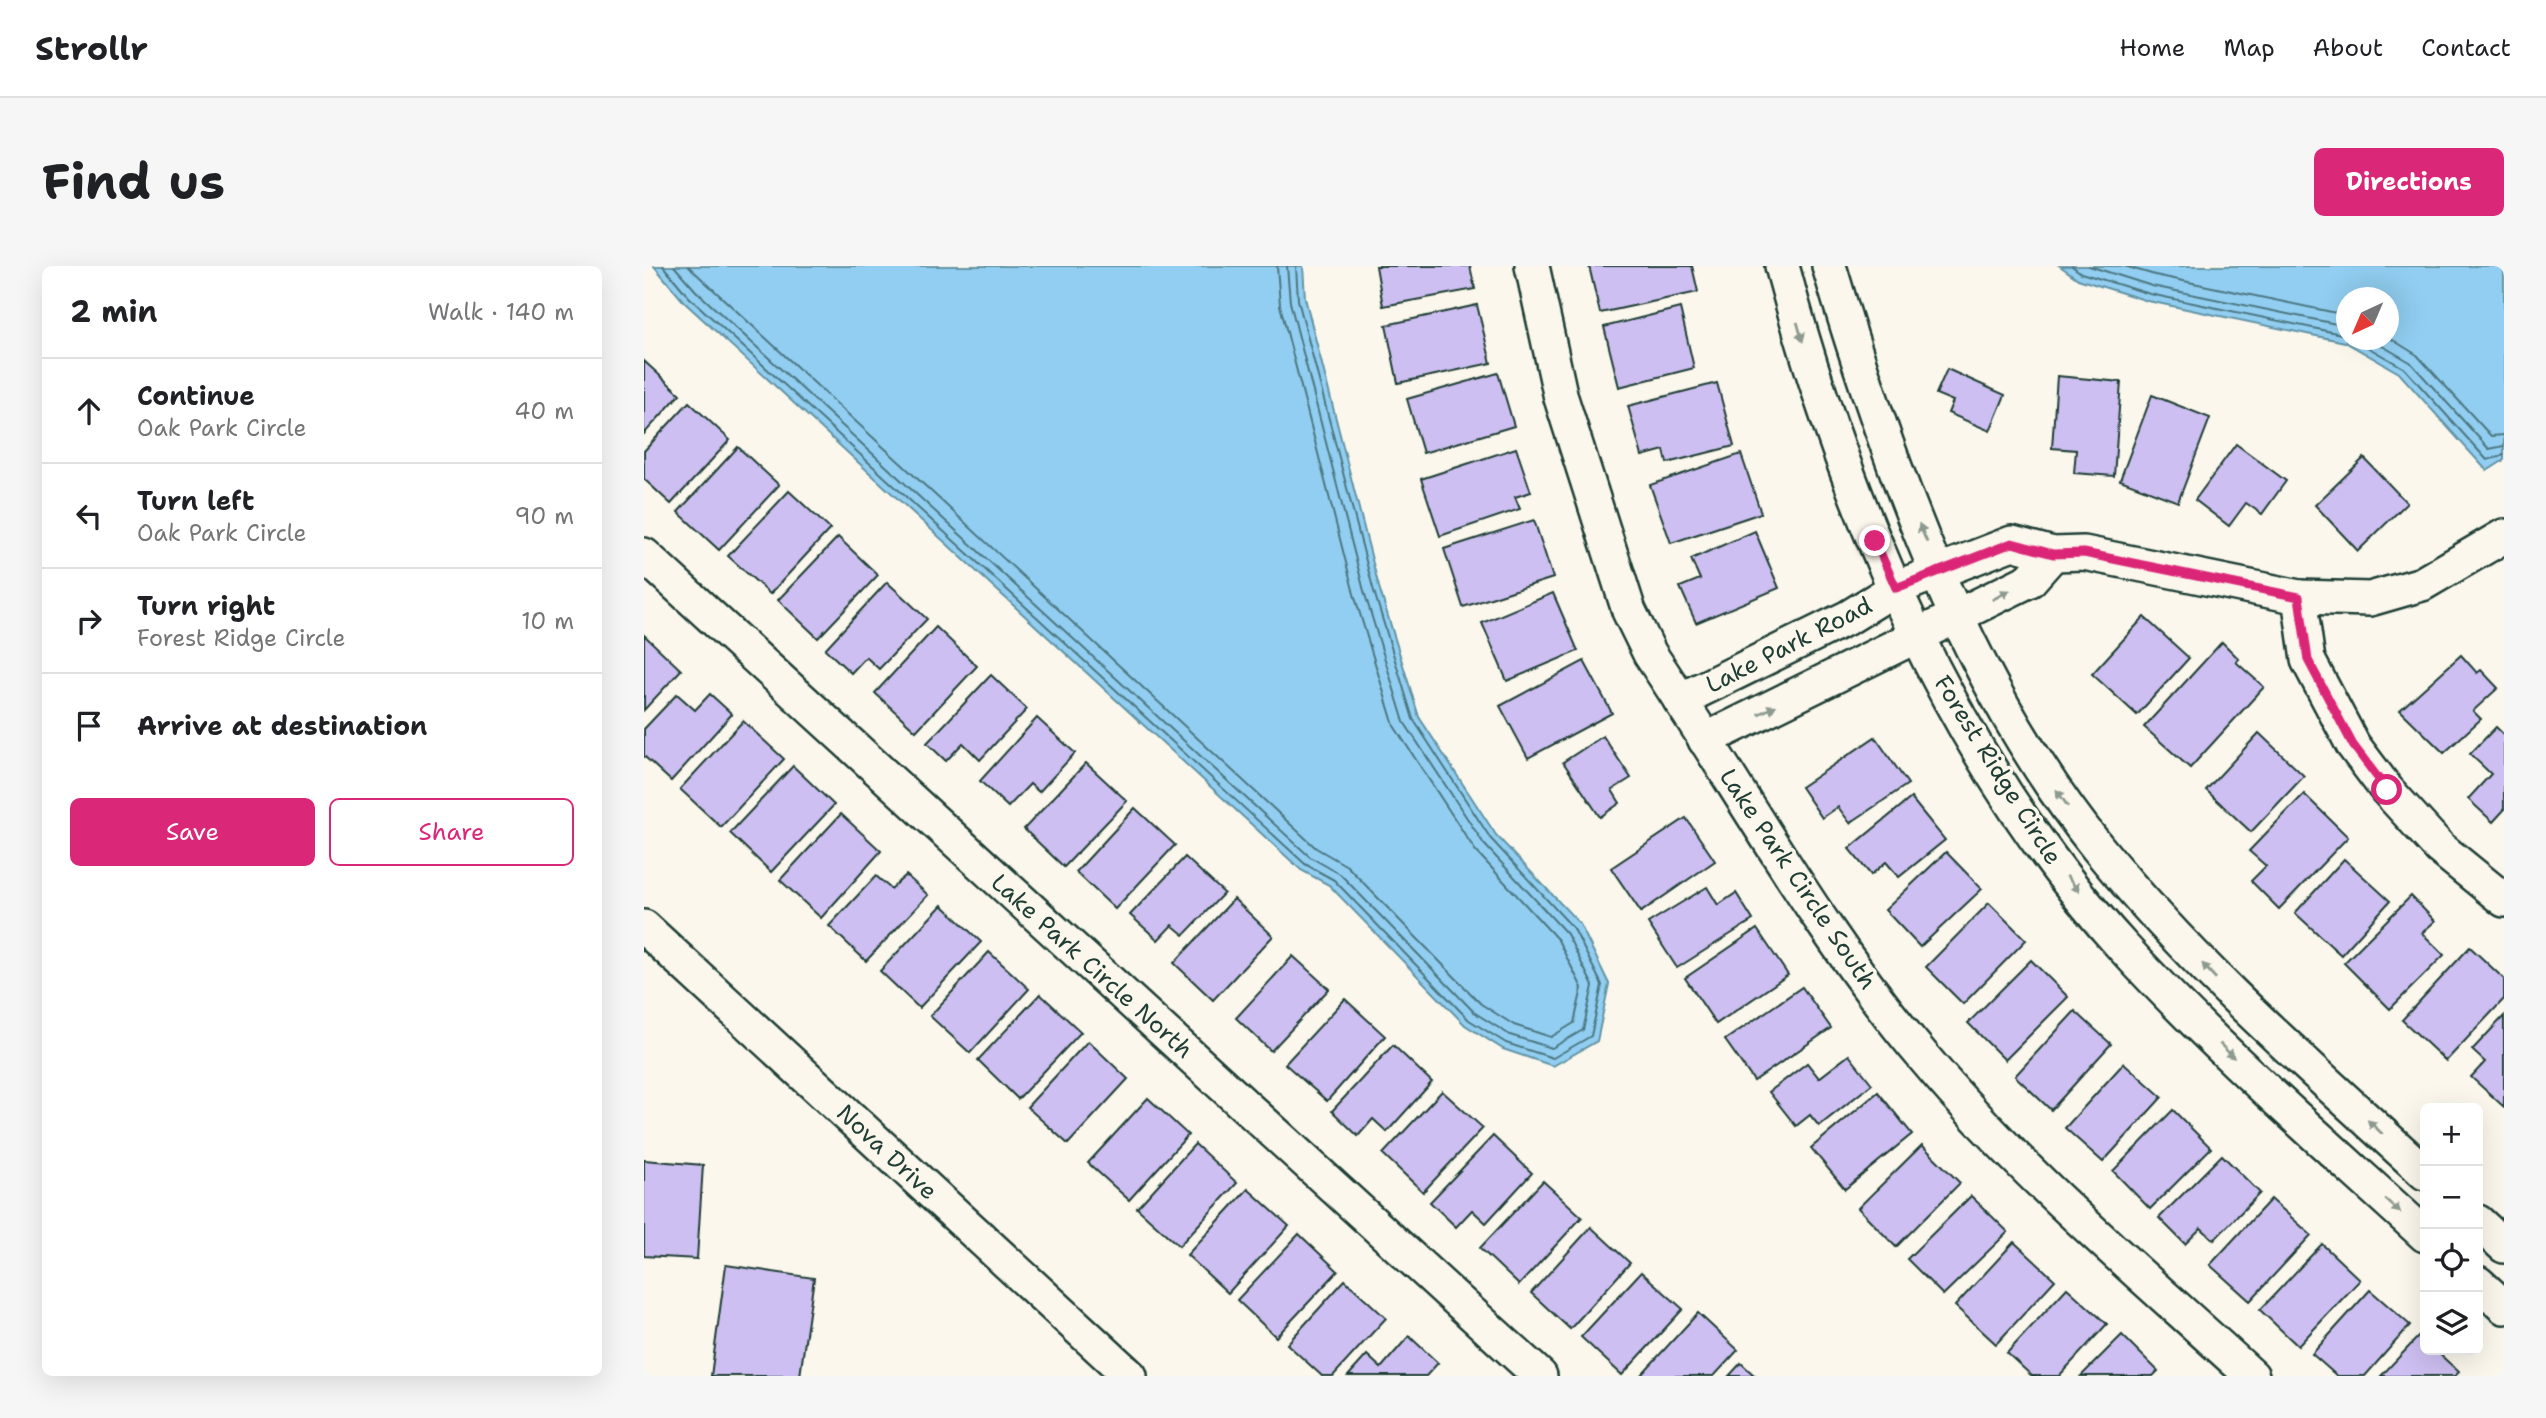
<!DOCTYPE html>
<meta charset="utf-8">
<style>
:root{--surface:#fff;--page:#f6f6f6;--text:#202124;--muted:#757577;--line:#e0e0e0;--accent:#db2777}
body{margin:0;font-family:"Shantell Sans",sans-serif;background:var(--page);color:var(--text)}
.controls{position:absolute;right:21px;bottom:21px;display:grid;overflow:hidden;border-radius:10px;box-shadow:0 7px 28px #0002}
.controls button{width:63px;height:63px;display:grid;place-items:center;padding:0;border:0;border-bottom:2px solid var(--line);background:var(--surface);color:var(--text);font:35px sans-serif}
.compass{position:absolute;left:1692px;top:21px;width:63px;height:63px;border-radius:50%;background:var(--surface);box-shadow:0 7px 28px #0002;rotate:224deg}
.stop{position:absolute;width:21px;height:21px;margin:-16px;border:5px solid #db2777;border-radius:50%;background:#fff}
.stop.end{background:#db2777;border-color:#fff;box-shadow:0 2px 7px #0008}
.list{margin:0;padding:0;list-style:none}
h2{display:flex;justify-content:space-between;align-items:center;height:91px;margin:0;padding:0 28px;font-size:30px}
h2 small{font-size:23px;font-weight:400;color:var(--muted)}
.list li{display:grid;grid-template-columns:46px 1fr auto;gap:21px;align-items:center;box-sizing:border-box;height:105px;padding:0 28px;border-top:2px solid var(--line)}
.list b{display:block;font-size:26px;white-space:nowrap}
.list p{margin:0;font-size:23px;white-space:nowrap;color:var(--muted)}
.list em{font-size:23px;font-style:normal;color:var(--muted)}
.actions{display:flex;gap:14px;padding:21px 28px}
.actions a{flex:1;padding:16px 0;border:2px solid var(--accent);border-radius:10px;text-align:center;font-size:24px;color:var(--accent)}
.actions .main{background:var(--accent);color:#fff}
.icon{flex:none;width:38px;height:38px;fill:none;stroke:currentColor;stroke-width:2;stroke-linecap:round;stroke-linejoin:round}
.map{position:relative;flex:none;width:1860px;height:1110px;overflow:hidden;border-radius:10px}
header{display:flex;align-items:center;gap:42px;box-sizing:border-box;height:98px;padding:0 35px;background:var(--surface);border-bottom:2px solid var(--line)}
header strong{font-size:33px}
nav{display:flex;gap:38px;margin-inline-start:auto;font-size:24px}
.intro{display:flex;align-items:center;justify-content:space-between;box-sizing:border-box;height:168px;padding:0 42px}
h1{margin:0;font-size:49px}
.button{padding:18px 32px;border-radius:10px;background:var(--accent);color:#fff;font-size:24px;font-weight:700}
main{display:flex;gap:42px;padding:0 42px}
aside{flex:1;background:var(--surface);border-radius:10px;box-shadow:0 7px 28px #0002}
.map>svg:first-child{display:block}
</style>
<header>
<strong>Strollr</strong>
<nav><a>Home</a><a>Map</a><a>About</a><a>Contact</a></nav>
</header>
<div class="intro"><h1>Find us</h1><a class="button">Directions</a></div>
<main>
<aside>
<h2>2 min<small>Walk · 140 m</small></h2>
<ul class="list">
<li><svg class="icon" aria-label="ahead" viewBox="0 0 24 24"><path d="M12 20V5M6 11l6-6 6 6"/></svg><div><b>Continue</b><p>Oak Park Circle</p></div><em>40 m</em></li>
<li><svg class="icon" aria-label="left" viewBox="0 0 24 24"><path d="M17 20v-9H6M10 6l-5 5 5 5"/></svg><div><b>Turn left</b><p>Oak Park Circle</p></div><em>90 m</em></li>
<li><svg class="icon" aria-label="right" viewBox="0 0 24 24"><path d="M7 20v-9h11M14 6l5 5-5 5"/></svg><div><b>Turn right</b><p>Forest Ridge Circle</p></div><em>10 m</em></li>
<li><svg class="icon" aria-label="arrive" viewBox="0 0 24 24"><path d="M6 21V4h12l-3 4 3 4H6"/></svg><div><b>Arrive at destination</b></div></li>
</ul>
<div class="actions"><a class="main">Save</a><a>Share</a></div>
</aside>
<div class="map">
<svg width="1860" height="1110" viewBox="0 0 1860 1110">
<rect width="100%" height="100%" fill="#fbf7ec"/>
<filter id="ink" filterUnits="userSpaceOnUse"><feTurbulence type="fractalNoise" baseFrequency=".0143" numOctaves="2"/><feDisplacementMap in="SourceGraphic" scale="14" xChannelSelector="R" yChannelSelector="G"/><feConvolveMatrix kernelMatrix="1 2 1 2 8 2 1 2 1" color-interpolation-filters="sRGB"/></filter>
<g filter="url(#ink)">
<g fill="#91cef1" stroke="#6394a5" stroke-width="2" fill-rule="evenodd">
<path d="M 10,0 L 659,0 L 661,32 L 735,321 L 775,451 L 852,569 L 936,658 L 965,718 L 953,775 L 909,800 L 859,783 L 821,759 L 685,619 L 657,604 L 40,36 Z"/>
<path d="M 1416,0 L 1860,0 L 1860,194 L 1843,205 L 1755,107 L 1701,76 L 1504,35 L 1434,13 ZM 1702,32 L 1744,32 L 1744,74 L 1702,74 Z"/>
</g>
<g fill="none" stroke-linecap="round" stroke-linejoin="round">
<g stroke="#4d7780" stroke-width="2">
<path d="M 19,0 L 45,31 L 661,598 L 690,614 L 825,754 L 862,777 L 909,792 L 947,770 L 958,719 L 930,663 L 847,573 L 769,453 L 729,322 L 654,34 L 652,0"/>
<path d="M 30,0 L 52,25 L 666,591 L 696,608 L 831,747 L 866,769 L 908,782 L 939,764 L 949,720 L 923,668 L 840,578 L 760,456 L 720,325 L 646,36 L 643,0"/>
<path d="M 44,0 L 672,582 L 703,600 L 837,738 L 870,759 L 907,771 L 930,757 L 938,722 L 914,674 L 831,584 L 750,460 L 710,328 L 636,39 L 633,0"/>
<path d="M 1428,0 L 1437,7 L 1506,28 L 1702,69"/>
<path d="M 1445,0 L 1508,20 L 1702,60"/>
<path d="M 1480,0 L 1511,9 L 1702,49"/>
<path d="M 1744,71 L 1773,89 L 1847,170 L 1860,169"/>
<path d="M 1711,74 L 1760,102 L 1843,194 L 1860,189"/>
<path d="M 1728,74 L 1766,96 L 1845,183 L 1860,180"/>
</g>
</g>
<g fill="#cdbff1" stroke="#1f3d34" stroke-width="2">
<path d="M 732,0 L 826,0 L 831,23 L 739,40 Z"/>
<path d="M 945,0 L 1048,0 L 1054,26 L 956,47 Z"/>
<path d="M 833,39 L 847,97 L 754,117 L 742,59 Z"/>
<path d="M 1036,42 L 1050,102 L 975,121 L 960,61 Z"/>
<path d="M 0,95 L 36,128 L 0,168 Z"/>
<path d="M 1303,103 L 1361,129 L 1346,165 L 1304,147 L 1309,135 L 1292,128 Z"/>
<path d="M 854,107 L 870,160 L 779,187 L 763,133 Z"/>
<path d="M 1413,110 L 1477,116 L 1470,210 L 1430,207 L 1432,184 L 1408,182 Z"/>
<path d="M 1073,117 L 1090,180 L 1023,197 L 1020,184 L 998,190 L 984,140 Z"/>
<path d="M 1508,129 L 1566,152 L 1534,236 L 1476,214 Z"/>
<path d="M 45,136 L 86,174 L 27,238 L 0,213 L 0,185 Z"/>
<path d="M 1592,178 L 1642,215 L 1618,248 L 1602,237 L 1585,260 L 1551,234 Z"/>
<path d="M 94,181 L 135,219 L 75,284 L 34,246 Z"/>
<path d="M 872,182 L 887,226 L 871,231 L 876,243 L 796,270 L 777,213 Z"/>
<path d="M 1097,188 L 1117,247 L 1027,277 L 1006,219 Z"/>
<path d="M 1720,192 L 1763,237 L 1714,285 L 1671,239 Z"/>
<path d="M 145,225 L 186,263 L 126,328 L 84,290 Z"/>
<path d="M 890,254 L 909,312 L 819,341 L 800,283 Z"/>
<path d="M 1111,265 L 1135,322 L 1052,357 L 1036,321 L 1056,313 L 1047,293 Z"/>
<path d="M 194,271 L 234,309 L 174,372 L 134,334 Z"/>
<path d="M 243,316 L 283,353 L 235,403 L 222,391 L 207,407 L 181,383 Z"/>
<path d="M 909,327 L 934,385 L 863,415 L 838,357 Z"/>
<path d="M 1500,351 L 1545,392 L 1493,449 L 1448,408 Z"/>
<path d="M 292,361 L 333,400 L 272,465 L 231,427 Z"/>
<path d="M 0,369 L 37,404 L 0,444 Z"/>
<path d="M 1578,376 L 1595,393 L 1592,396 L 1620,421 L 1546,502 L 1500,461 Z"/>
<path d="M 1817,389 L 1833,407 L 1837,404 L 1854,422 L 1829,445 L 1837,453 L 1800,487 L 1756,444 Z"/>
<path d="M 940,395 L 968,447 L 884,492 L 856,440 Z"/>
<path d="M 347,409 L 383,443 L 336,494 L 319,477 L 302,495 L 283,477 Z"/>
<path d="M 33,428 L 51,444 L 66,428 L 88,448 L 27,515 L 0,490 L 0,463 Z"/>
<path d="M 393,452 L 431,487 L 395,526 L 386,518 L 364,541 L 336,515 Z"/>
<path d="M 99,455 L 140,493 L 77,561 L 36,523 Z"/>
<path d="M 1852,461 L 1860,469 L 1860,544 L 1849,556 L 1824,533 L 1847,508 L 1826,488 Z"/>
<path d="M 1615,467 L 1660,510 L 1607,566 L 1562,524 Z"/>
<path d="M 959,470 L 987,512 L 968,524 L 976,537 L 956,551 L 919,496 Z"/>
<path d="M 1231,471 L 1264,518 L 1206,557 L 1194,541 L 1178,552 L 1157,521 Z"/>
<path d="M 442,497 L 483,535 L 420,601 L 380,563 Z"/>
<path d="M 149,500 L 190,539 L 127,606 L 86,567 Z"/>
<path d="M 1660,528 L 1704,571 L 1635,643 L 1607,615 L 1622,600 L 1605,585 Z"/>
<path d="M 1267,532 L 1301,574 L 1255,611 L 1242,596 L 1227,609 L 1205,583 Z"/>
<path d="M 491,542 L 531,579 L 471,643 L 432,606 Z"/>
<path d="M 197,548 L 237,585 L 177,652 L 136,614 Z"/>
<path d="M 1042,552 L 1071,595 L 997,646 L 967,602 Z"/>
<path d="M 1302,586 L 1338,623 L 1276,681 L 1241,644 Z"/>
<path d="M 541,591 L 580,627 L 540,669 L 528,659 L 514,674 L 486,649 Z"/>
<path d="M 1700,593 L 1746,635 L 1697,689 L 1651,647 Z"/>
<path d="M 262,609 L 284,629 L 222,695 L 185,660 L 232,610 L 247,623 Z"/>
<path d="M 1063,621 L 1074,639 L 1092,627 L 1109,654 L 1033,702 L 1004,657 Z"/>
<path d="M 1767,630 L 1791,655 L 1778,667 L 1800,689 L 1746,743 L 1700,697 Z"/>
<path d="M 590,633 L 629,670 L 569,734 L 530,697 Z"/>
<path d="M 1345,637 L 1382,674 L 1319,738 L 1282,701 Z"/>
<path d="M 298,639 L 337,676 L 275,742 L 236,705 Z"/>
<path d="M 1113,663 L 1144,709 L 1072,758 L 1041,712 Z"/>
<path d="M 1826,681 L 1860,713 L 1860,733 L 1802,795 L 1758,754 Z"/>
<path d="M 345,686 L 385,723 L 326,787 L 286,750 Z"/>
<path d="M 649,690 L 685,723 L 627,785 L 592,752 Z"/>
<path d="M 1387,694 L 1424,731 L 1361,794 L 1324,757 Z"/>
<path d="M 1158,721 L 1187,762 L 1110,815 L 1081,774 Z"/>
<path d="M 396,728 L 437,766 L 374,833 L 334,794 Z"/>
<path d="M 701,733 L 741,770 L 683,835 L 641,798 Z"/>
<path d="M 1431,745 L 1467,778 L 1407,844 L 1371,810 Z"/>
<path d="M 1860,750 L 1860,841 L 1827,811 L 1841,796 L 1828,784 Z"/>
<path d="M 444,775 L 484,813 L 424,878 L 383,841 Z"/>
<path d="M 749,779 L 788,816 L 743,866 L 729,853 L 714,870 L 688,845 Z"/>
<path d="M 1205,789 L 1228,818 L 1175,860 L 1166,849 L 1152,860 L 1125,826 L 1163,797 L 1175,812 Z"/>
<path d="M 1480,797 L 1518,831 L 1459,896 L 1421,862 Z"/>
<path d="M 798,825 L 839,862 L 779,926 L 739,888 Z"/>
<path d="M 1234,826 L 1268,868 L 1201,923 L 1167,882 Z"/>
<path d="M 504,832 L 544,869 L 485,934 L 444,897 Z"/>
<path d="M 1529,844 L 1567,882 L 1506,943 L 1469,905 Z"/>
<path d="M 849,870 L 888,907 L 842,957 L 828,944 L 812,961 L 786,936 Z"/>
<path d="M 551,878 L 593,917 L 535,980 L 493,942 Z"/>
<path d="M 1278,879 L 1316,917 L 1252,981 L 1214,942 Z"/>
<path d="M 1578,889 L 1616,927 L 1570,974 L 1557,962 L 1541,978 L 1515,952 Z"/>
<path d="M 0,894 L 59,899 L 53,993 L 0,990 Z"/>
<path d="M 899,915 L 938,951 L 875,1019 L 836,982 Z"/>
<path d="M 604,923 L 645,960 L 584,1027 L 543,989 Z"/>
<path d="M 1327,930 L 1364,966 L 1299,1029 L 1263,993 Z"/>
<path d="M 1627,933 L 1667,969 L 1606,1035 L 1566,999 Z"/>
<path d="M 947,961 L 986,997 L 926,1063 L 887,1027 Z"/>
<path d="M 655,968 L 694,1005 L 632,1071 L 593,1034 Z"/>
<path d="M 1370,976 L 1411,1014 L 1352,1078 L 1311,1040 Z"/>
<path d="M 1678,978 L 1716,1014 L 1654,1080 L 1616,1044 Z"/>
<path d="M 82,999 L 170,1012 L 156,1110 L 67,1110 Z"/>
<path d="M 997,1006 L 1039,1043 L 978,1109 L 937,1071 Z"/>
<path d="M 701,1014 L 742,1052 L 689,1110 L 678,1110 L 643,1078 Z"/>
<path d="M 1423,1022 L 1463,1058 L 1415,1110 L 1388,1110 L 1363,1087 Z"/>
<path d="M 1726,1024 L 1766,1059 L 1721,1110 L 1693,1110 L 1668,1088 Z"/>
<path d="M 1054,1047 L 1094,1084 L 1070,1110 L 996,1110 Z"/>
<path d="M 1478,1069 L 1514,1105 L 1509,1110 L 1437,1110 Z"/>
<path d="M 1776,1069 L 1781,1074 L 1781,1084 L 1791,1084 L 1815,1106 L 1811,1110 L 1737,1110 Z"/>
<path d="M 765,1070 L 794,1097 L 782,1110 L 704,1110 L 723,1089 L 737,1102 Z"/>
<path d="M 1097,1097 L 1111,1110 L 1085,1110 Z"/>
</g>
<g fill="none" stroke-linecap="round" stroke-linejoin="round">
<g stroke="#1f3d34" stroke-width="38">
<g id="minor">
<path d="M 888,0 L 917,132 L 985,345 L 1006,388 C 1097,523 1176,670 1282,794 C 1379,910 1497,1008 1608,1110"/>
<path d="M 1138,0 C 1202,241 1309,495 1479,681 C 1573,784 1679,875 1781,969"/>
<path d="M 1185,0 C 1244,199 1322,419 1454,582 C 1551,702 1668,803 1781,907"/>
<path d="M 0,289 L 896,1110"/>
<path d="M 1655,331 L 1726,333 L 1778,318 L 1860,270"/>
<path d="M 1036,434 L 1205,351 L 1252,322 L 1368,277 L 1409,288 L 1440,287 L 1655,331 L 1664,394 L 1709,479 L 1743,524 L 1796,582 L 1860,634"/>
<path d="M 1061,474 L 1386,314 L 1409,288"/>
<path d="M 0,661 L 486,1110"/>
<path d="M 1834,956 L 1860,980"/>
<path d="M 1834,1017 L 1860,1041"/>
</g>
</g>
<use href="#minor" stroke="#fbf7ec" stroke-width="33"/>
</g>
<defs><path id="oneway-solid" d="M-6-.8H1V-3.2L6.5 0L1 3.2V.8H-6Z" transform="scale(1.75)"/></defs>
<g fill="#8d9a90">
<use href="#oneway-solid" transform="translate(1156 66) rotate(74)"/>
<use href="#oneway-solid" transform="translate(1279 267) rotate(-113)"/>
<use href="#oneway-solid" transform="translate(1357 329) rotate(-28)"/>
<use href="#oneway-solid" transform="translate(1123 444) rotate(-26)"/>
<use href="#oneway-solid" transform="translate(1418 532) rotate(-125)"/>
<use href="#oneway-solid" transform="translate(1429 618) rotate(51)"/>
<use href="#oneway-solid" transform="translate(1565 705) rotate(-132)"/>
<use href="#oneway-solid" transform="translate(1583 785) rotate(45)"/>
<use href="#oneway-solid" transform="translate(1731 861) rotate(-137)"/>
<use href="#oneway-solid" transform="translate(1749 940) rotate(42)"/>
</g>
</g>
<g fill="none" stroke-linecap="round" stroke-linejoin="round" filter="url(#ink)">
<path stroke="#db2777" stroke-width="9" d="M 1231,275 L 1252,322 L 1368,277 L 1409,288 L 1440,287 L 1655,331 L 1664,394 L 1709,479 L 1743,524"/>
</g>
<g text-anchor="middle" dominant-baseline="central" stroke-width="7" stroke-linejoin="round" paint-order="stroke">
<g font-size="24" fill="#1f3d34" stroke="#fbf7ec">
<text transform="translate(1145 379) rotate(-27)">Lake Park Road</text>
<text transform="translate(1354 504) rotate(58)">Forest Ridge Circle</text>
<text transform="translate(1154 613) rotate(56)">Lake Park Circle South</text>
<text transform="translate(448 700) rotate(42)">Lake Park Circle North</text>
<text transform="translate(243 886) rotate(43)">Nova Drive</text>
</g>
</g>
</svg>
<div class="controls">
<button>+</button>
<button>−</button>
<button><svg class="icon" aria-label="locate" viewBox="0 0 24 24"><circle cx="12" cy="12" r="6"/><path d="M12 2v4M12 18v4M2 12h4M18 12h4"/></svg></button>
<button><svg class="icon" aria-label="layers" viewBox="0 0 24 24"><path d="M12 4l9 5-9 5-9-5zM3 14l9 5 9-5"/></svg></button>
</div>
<svg class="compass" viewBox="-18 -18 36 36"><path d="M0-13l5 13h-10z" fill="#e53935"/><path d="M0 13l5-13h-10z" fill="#757577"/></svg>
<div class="stop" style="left:1743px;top:524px"></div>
<div class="stop end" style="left:1231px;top:275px"></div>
</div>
</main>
